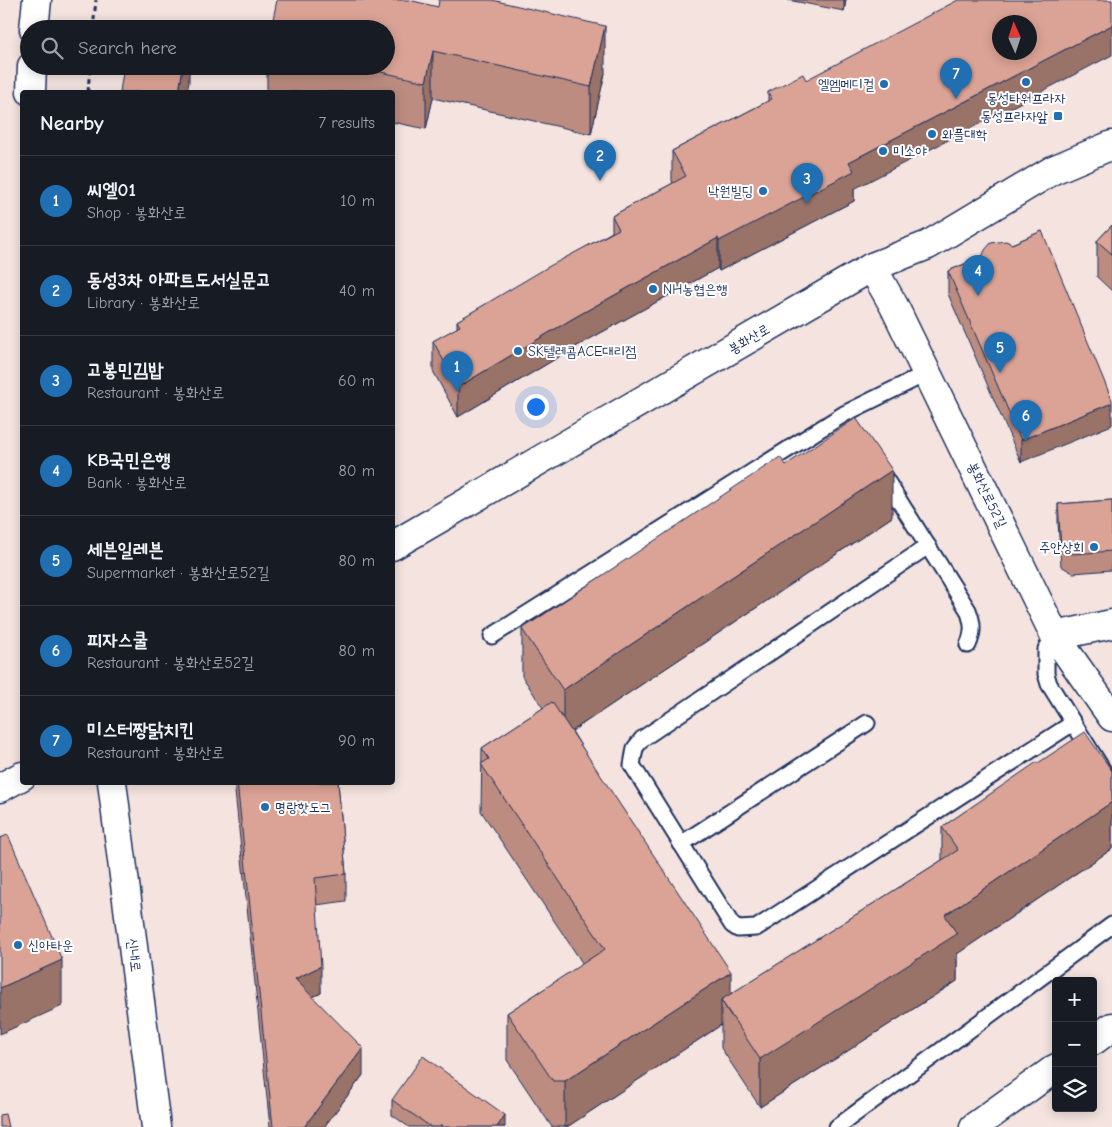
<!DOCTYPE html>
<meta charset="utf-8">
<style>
:root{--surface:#171b24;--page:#20242c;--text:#f1f3f6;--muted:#9ea1a6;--line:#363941;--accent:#1f6fb2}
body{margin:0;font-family:"Comic Neue","Poor Story",sans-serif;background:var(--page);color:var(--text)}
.controls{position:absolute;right:15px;bottom:15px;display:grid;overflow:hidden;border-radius:5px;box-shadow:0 2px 12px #0003}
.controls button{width:45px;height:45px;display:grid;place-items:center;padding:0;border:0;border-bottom:1px solid var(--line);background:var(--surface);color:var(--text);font:25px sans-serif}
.compass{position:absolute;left:992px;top:15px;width:45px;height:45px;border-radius:50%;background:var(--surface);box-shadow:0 2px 12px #0003;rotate:357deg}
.you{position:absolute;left:535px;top:406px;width:18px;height:18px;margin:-12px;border:4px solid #fff;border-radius:50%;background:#1a73e8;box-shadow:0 0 0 8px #1a73e833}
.badge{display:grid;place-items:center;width:32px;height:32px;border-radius:50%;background:var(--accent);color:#fff;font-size:16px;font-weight:700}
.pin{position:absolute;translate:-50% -41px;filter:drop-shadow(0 1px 2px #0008)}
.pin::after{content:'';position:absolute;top:26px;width:18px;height:15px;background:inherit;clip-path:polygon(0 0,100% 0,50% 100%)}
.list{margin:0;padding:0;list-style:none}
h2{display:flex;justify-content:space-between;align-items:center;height:65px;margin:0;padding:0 20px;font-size:21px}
h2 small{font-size:16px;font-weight:400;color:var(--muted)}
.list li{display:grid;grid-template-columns:32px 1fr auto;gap:15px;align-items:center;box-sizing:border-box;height:90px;padding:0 20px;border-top:1px solid var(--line)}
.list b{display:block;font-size:19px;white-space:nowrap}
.list p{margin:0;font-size:16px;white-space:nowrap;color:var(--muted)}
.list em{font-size:16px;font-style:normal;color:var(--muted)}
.icon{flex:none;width:28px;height:28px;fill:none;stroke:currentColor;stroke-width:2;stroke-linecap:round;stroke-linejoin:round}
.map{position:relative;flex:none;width:1112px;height:1127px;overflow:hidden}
.search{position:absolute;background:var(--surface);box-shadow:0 2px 12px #0003;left:20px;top:20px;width:375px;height:55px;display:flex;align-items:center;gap:12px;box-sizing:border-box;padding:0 18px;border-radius:28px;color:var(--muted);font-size:19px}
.panel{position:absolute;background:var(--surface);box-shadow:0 2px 12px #0003;left:20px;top:90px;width:375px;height:695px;border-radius:5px}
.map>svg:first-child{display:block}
</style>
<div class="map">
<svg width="1112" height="1127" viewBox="0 0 1112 1127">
<rect width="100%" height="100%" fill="#f4e3df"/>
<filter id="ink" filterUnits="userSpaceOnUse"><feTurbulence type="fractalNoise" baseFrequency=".02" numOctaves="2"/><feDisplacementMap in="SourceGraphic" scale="10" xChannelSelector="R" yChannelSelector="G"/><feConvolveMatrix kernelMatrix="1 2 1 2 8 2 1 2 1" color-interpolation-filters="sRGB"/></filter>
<g filter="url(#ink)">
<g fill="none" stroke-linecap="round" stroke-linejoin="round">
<g stroke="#1b2f5e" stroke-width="19">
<g id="service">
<path d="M 881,472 L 968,610 C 973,623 974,632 968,645"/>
<path d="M 928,546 L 642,739 L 635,748 L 632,765 L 732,925 L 738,929 L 756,928 L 1073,723"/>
<path d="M 492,636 L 844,414 L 927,373"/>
<path d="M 1055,636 L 1046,649 L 1046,674 L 1049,684 L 1112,785"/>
<path d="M 681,844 L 867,723"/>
<path d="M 837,1127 L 1112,925"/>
</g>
</g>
<g stroke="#1b2f5e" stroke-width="31">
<g id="minor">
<path d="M 872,267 L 894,306 L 1055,636 L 1112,717"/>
<path d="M 1055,636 L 1112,624"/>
<path d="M 1093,1041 L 1112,1027"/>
<path d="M 974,1127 L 1056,1068"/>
</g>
</g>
<g stroke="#1b2f5e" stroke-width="31">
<g id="secondary">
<path d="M 34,29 L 37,0"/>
<path d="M 31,92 L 32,66"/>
<path d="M 392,546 L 872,267 L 928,245 L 1053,170 L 1112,145"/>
<path d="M 112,782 L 156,1127"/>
<path d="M 0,788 L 22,776"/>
</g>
</g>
<g stroke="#1b2f5e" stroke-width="3" stroke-dasharray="5 4" stroke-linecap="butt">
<path d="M 93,29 L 96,0"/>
<path d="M 88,92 L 90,66"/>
</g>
<use href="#service" stroke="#fff" stroke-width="15"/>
<use href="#minor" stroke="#fff" stroke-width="28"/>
<use href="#secondary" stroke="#fff" stroke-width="28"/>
</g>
<g fill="#bc8c80" stroke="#1b2f5e">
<path d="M 788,0 L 846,0 L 844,11 Z"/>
<path d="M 386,29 L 605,73 L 591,134 L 433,98 L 426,129 L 392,122 L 392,92 L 267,92 L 267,66 L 386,66 Z"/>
<path d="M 768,92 L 854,189 L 854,201 L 719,271 L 718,268 L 577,346 L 458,417 L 433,371 L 433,341 L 457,328 L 457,321 L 612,232 L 612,216 L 673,183 L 672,181 L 672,151 L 768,101 Z"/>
<path d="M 1112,225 L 1112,291 L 1097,277 L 1097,241 Z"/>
<path d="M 1042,231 L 1021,462 L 948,294 L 948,271 Z"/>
<path d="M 786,465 L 892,517 L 572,731 L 731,994 L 942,860 L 942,827 L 1038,763 L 1112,771 L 1112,849 L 957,954 L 957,981 L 760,1107 L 721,1048 L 721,1025 L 567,1127 L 552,1127 L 507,1060 L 507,1013 L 583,964 L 481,811 L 482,748 L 543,708 L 522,676 L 522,629 Z"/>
<path d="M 1112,500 L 1112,570 L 1073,573 L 1061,566 L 1058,523 L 1058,504 Z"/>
<path d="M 234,782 L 338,782 L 346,874 L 346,901 L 316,905 L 321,993 L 313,997 L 363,1075 L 324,1127 L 270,1127 Z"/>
<path d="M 392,1100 L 505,1127 L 409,1127 L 392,1115 Z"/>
</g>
<g fill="#997268" stroke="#1b2f5e">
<path d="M 844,0 L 846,0 L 844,11 Z"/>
<path d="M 1112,25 L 1112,55 L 854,189 L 854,201 L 719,271 L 719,241 L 849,162 Z"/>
<path d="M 605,26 L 605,73 L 591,134 L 591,87 Z"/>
<path d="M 433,51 L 433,98 L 426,129 L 426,82 Z"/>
<path d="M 183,66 L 189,66 L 189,82 L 187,92 L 179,92 Z"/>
<path d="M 718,238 L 718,268 L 577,346 L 458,417 L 458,387 L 577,316 Z"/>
<path d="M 1112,403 L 1112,425 L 1021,462 L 1021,440 Z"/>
<path d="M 892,470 L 892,517 L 563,737 L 563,690 Z"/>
<path d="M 1112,802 L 1112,849 L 957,954 L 957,981 L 760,1107 L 760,1059 L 945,915 Z"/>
<path d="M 62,960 L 62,1006 L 0,1034 L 0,988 Z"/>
<path d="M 321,966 L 321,993 L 295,1005 L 295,979 Z"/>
<path d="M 731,972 L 731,1016 L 721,1000 L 721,1025 L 567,1127 L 565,1127 L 565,1081 Z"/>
<path d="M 363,1048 L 363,1075 L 324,1127 L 304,1127 Z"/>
<path d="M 505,1115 L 505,1127 L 497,1127 Z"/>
</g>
<g fill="#dba395" stroke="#1b2f5e" fill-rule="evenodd">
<path d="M 277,0 L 409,0 L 438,7 L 439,0 L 492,0 L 605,26 L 591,87 L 433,51 L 426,82 L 354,66 L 386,66 L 386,29 L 271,29 Z"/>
<path d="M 958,0 L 1112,0 L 1112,25 L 849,162 L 854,171 L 719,241 L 718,238 L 577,316 L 458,387 L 433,341 L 460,326 L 457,321 L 548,267 L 619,229 L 612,216 L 686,176 L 672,151 L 772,99 L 768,92 L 803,74 L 806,80 ZM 1000,22 L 1030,22 L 1030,52 L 1000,52 Z"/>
<path d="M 131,25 L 152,29 L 131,29 Z"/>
<path d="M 124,66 L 183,66 L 179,92 L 120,92 Z"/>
<path d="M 1112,225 L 1112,254 L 1097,241 Z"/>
<path d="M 1042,231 L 1112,400 L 1112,403 L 1021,440 L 948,271 L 982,257 L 985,250 L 991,243 L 1006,241 L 1012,244 Z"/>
<path d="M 856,418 L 892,470 L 563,690 L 522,629 L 780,457 L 786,465 Z"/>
<path d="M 1112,500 L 1112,551 L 1073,554 L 1061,547 L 1058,504 Z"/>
<path d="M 552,702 L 731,972 L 565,1081 L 553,1081 L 507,1013 L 605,949 L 481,764 L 489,759 L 482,748 Z"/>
<path d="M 1085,732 L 1112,771 L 1112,802 L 945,915 L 957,934 L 760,1059 L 721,1000 L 958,850 L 942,827 L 1037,762 L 1038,763 Z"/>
<path d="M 237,782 L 338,782 L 346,874 L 315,878 L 321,966 L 295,979 L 363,1048 L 304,1127 L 273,1127 Z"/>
<path d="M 8,835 L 62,960 L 0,988 L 0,838 Z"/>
<path d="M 423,1056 L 505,1115 L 497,1127 L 444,1127 L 441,1125 L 440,1127 L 431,1127 L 392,1100 Z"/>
<path d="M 5,1114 L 8,1127 L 0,1127 L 0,1115 Z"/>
</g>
</g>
<g fill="#1f6fb2" stroke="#fff" stroke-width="2">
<circle cx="1026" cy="82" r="5"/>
<circle cx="884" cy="84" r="5"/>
<rect x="1053" y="111" width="10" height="10" rx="2.5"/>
<circle cx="932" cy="134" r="5"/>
<circle cx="883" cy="151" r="5"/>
<circle cx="763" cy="191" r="5"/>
<circle cx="653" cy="289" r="5"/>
<circle cx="518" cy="351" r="5"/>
<circle cx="1094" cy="547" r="5"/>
<circle cx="265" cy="807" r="5"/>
<circle cx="18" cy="945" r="5"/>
</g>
<g text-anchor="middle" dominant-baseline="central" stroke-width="4" stroke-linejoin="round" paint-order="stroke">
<g font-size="14" fill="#1b2f5e" stroke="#fff" text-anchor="start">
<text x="874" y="84" text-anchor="end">엘엠메디컬</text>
<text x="1026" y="98" text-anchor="middle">동성타워프라자</text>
<text x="1048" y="116" text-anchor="end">동성프라자앞</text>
<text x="942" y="134">와플대학</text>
<text x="893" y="151">미소야</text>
<text x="753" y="191" text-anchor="end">낙원빌딩</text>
<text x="663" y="289">NH농협은행</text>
<text x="528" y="351">SK텔레콤ACE대리점</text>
<text x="1084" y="547" text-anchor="end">주안상회</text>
<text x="275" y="807">명랑핫도그</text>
<text x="28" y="945">신아타운</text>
</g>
<g font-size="14" fill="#1b2f5e" stroke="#fff">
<text transform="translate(749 339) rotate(-30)">봉화산로</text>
<text transform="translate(987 495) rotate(64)">봉화산로52길</text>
<text transform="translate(134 955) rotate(83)">신내로</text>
</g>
</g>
</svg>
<div class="controls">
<button>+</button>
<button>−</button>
<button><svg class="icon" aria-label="layers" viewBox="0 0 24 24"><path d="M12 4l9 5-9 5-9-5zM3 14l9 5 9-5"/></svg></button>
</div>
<svg class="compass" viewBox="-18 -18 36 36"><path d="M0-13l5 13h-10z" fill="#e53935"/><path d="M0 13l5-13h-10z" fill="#9ea1a6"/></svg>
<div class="you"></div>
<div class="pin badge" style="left:457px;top:392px">1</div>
<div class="pin badge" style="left:600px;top:181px">2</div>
<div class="pin badge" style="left:807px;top:204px">3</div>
<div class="pin badge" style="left:978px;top:296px">4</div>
<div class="pin badge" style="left:1000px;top:373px">5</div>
<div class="pin badge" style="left:1026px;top:441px">6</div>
<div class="pin badge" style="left:956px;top:99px">7</div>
<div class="search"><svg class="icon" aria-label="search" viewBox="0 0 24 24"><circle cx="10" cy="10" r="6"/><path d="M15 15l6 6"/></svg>Search here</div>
<section class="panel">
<h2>Nearby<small>7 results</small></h2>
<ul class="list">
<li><span class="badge">1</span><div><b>씨엘01</b><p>Shop · 봉화산로</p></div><em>10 m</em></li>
<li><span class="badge">2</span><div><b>동성3차 아파트도서실문고</b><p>Library · 봉화산로</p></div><em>40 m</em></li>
<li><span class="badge">3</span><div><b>고봉민김밥</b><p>Restaurant · 봉화산로</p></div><em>60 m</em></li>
<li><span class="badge">4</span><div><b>KB국민은행</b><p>Bank · 봉화산로</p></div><em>80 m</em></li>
<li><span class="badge">5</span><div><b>세븐일레븐</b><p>Supermarket · 봉화산로52길</p></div><em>80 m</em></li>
<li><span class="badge">6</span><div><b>피자스쿨</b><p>Restaurant · 봉화산로52길</p></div><em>80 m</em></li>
<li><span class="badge">7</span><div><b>미스터짱닭치킨</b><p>Restaurant · 봉화산로</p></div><em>90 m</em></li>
</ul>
</section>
</div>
